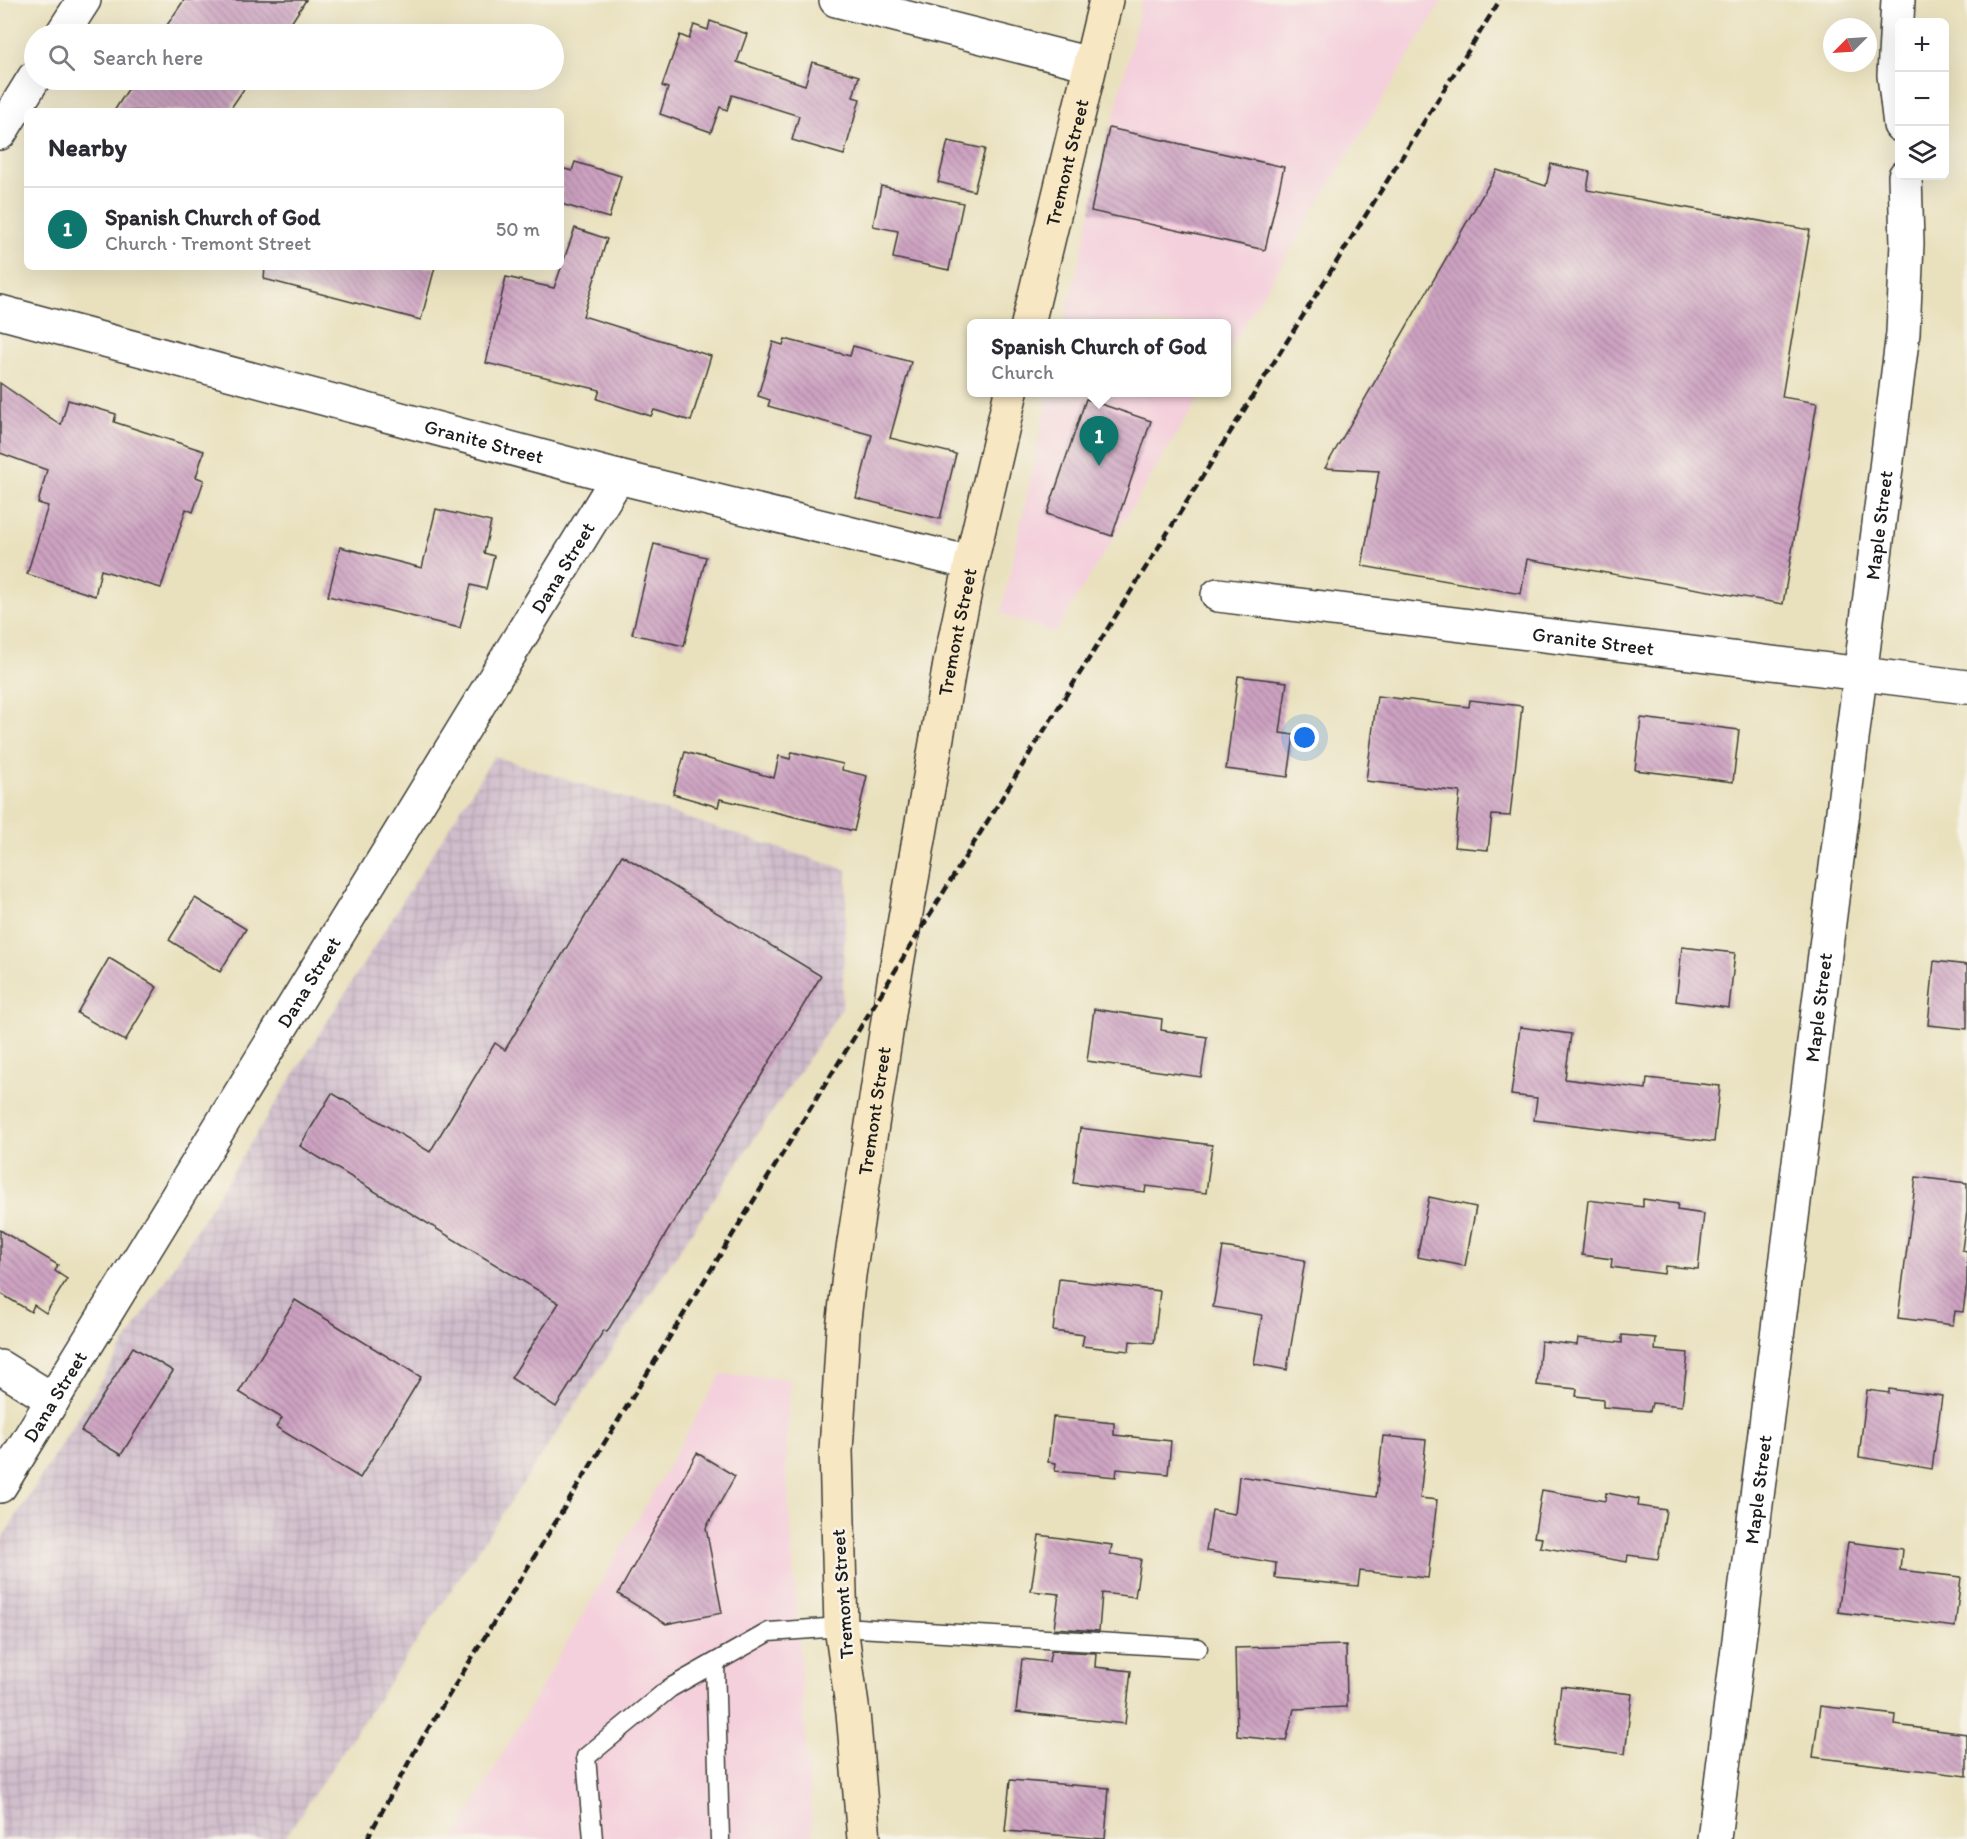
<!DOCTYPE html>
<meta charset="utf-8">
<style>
:root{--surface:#fff;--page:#f7f7f7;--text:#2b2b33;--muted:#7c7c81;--line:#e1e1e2;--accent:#0f766e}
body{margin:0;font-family:Itim,sans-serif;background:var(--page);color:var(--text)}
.controls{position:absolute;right:18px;top:18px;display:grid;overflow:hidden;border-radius:9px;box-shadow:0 6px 24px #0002}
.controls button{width:54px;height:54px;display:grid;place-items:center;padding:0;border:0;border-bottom:2px solid var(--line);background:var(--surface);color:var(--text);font:30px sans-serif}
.compass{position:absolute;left:1823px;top:18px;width:54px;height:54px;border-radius:50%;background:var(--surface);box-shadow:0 6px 24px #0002;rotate:246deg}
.you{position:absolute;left:1305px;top:738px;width:21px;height:21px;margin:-15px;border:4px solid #fff;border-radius:50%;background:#1a73e8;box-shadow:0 0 0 9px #1a73e833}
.badge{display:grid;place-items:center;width:39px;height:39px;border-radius:50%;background:var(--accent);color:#fff;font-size:20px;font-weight:700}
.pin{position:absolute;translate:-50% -50px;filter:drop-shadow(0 2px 3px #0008)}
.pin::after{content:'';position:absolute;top:32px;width:21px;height:18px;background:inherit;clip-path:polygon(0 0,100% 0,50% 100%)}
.popup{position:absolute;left:967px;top:319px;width:264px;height:78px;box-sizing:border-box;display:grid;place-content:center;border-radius:9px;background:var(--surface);filter:drop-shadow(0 2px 4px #0005);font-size:20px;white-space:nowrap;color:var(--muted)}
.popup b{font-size:22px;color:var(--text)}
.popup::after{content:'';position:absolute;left:50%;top:100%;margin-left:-12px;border:12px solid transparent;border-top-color:var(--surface)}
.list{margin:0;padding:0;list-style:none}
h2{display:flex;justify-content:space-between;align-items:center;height:78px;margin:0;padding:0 24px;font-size:26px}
h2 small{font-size:20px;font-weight:400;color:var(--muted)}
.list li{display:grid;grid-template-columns:39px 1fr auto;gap:18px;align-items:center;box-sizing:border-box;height:84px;padding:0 24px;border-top:2px solid var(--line)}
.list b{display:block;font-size:22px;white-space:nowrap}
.list p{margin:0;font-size:20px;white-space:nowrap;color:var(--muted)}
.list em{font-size:20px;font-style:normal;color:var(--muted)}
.icon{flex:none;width:33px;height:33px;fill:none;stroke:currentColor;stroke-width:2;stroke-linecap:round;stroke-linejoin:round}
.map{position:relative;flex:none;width:1967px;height:1839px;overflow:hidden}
.search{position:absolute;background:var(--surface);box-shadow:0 6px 24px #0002;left:24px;top:24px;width:540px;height:66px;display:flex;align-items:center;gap:15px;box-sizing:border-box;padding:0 21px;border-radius:33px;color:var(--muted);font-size:22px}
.panel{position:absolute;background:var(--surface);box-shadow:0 6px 24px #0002;left:24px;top:108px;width:540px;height:162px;border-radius:9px}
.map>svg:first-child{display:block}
</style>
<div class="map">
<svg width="1967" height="1839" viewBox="0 0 1967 1839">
<defs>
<pattern id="industrial-grid" width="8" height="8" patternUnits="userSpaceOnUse" patternTransform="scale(1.5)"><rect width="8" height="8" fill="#d0bdcc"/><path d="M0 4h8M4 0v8" fill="none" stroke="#b2a2af"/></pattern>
<pattern id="building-back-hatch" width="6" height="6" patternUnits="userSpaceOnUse" patternTransform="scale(1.5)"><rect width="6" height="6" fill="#cea3c2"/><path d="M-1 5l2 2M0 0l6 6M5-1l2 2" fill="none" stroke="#a6849d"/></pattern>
</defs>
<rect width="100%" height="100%" fill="#f7f3e8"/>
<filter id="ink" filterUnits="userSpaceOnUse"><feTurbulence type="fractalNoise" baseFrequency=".0167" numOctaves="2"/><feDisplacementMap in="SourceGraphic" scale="12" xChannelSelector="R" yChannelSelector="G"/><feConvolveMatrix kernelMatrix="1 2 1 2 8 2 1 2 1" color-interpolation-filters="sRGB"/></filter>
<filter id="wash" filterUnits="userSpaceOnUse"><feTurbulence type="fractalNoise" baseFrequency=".008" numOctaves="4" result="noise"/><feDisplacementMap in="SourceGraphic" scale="24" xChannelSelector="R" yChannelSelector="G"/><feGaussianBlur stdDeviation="1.35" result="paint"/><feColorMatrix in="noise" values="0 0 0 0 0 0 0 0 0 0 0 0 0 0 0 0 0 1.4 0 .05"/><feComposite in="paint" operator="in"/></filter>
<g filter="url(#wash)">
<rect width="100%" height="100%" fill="#e9e1be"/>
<g fill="#f4cfdc">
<path d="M 1142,0 L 1443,0 L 1227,353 L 1226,324 L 1064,324 Z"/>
<path d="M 1049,393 L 1202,393 L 1055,633 L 1001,614 Z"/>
<path d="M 721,1374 L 790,1379 L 786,1465 L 813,1839 L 454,1839 Z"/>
</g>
<path fill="url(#industrial-grid)" d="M 494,756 L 847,870 L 842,1008 L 284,1839 L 0,1839 L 0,1542 Z"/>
<g id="blocks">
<g fill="url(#building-back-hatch)">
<path d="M 184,0 L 306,0 L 284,34 L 161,34 Z"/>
<path d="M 710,21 L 747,34 L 737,62 L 805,85 L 812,62 L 859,76 L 853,97 L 860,99 L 844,155 L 792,140 L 799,116 L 732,95 L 727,110 L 720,107 L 711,132 L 660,114 L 668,88 L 662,86 L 680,35 L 689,39 L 694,25 L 708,30 Z"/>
<path d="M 134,80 L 250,80 L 229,111 L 114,111 Z"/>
<path d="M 1109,128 L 1284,167 L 1265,250 L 1091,211 Z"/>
<path d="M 948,141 L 985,149 L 974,191 L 938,182 Z"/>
<path d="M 575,162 L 621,176 L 609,218 L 561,204 L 561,168 L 572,171 Z"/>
<path d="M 1551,164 L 1590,172 L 1587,190 L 1810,230 L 1782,397 L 1817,403 L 1783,604 L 1527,559 L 1521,594 L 1362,566 L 1379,471 L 1325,468 L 1497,170 L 1546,186 Z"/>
<path d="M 881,186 L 963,203 L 949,270 L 893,258 L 898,231 L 873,226 Z"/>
<path d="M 575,228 L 607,239 L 583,316 L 711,356 L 691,421 L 654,410 L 651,416 L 597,399 L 600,390 L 486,363 L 506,277 L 554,288 Z"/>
<path d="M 265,267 L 435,267 L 421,320 L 264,279 Z"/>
<path d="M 785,339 L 850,356 L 853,346 L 911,362 L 890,438 L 956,454 L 940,519 L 856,498 L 872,435 L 768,406 L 770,400 L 758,396 L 773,342 L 783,345 Z"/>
<path d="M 0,383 L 61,425 L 68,400 L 116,414 L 114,422 L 204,451 L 196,477 L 204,480 L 193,512 L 186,509 L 161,588 L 101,570 L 95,596 L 27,574 L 48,506 L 38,503 L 47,470 L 0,453 Z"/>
<path d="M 1086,399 L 1151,421 L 1112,536 L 1047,514 Z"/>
<path d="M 436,509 L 491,522 L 484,553 L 494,556 L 486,589 L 471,585 L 460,628 L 328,596 L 340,547 L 422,568 Z"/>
<path d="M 654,544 L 706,557 L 684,646 L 632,634 Z"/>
<path d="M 1238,676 L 1287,682 L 1280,733 L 1294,735 L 1288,777 L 1226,769 Z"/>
<path d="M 1377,696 L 1469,707 L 1470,700 L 1522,706 L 1510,816 L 1492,815 L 1488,850 L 1454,847 L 1460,792 L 1366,781 Z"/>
<path d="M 1641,718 L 1739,730 L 1733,782 L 1635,770 Z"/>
<path d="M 685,752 L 774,778 L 779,756 L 790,759 L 792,752 L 843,764 L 842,770 L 867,776 L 854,831 L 720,799 L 718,807 L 673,794 Z"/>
<path d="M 622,855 L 821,976 L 607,1332 L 604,1330 L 556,1407 L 511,1378 L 559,1303 L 300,1146 L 332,1093 L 430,1152 L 495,1043 L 505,1050 Z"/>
<path d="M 195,898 L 246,929 L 220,972 L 169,940 Z"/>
<path d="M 1682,947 L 1735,953 L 1729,1008 L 1676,1001 Z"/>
<path d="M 109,958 L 157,987 L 125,1041 L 77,1013 Z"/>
<path d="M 1934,961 L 1967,965 L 1967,1029 L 1928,1025 Z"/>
<path d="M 1094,1009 L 1162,1019 L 1161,1030 L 1207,1037 L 1201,1077 L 1087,1061 Z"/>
<path d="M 1520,1027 L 1571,1034 L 1565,1079 L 1646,1089 L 1647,1078 L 1720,1086 L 1714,1142 L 1534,1120 L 1537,1098 L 1511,1095 Z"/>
<path d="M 1080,1128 L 1212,1145 L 1206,1193 L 1146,1186 L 1145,1192 L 1073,1183 Z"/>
<path d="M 1916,1177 L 1967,1183 L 1967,1211 L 1962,1250 L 1967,1251 L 1967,1283 L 1963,1312 L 1955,1311 L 1953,1325 L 1898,1318 Z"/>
<path d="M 1429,1197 L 1476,1207 L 1465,1266 L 1417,1257 Z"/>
<path d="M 1643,1199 L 1678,1204 L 1677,1210 L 1704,1214 L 1698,1269 L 1665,1266 L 1664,1274 L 1611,1267 L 1612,1259 L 1582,1255 L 1588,1200 L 1643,1207 Z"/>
<path d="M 0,1230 L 58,1265 L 55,1271 L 67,1279 L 46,1313 L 34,1305 L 31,1312 L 0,1293 Z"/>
<path d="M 1223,1247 L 1305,1260 L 1287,1370 L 1254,1364 L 1262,1315 L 1213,1307 Z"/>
<path d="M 1059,1279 L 1160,1291 L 1154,1343 L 1130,1341 L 1129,1351 L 1082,1346 L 1084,1335 L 1053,1331 Z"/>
<path d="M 295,1300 L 421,1377 L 360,1478 L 276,1427 L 282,1418 L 239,1392 Z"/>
<path d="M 1622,1335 L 1656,1338 L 1655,1350 L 1688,1353 L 1682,1406 L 1652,1403 L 1650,1411 L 1603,1407 L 1603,1399 L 1576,1396 L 1577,1389 L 1537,1385 L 1541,1341 L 1577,1345 L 1578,1338 L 1622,1343 Z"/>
<path d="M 133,1347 L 173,1371 L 121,1455 L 81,1431 Z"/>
<path d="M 1889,1389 L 1942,1396 L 1932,1469 L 1859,1457 L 1867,1390 L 1889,1393 Z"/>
<path d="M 1053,1417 L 1114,1423 L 1114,1435 L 1171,1441 L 1168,1474 L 1117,1469 L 1116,1477 L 1055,1471 L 1056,1463 L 1048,1462 Z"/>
<path d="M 1383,1436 L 1426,1440 L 1420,1498 L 1437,1500 L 1428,1578 L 1360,1571 L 1358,1586 L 1275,1578 L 1276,1563 L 1206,1551 L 1212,1510 L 1235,1514 L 1239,1476 L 1376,1497 Z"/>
<path d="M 697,1453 L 735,1476 L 706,1528 L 722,1613 L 666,1624 L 618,1594 Z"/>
<path d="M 1542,1490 L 1605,1501 L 1606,1493 L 1639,1499 L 1638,1506 L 1666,1510 L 1658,1559 L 1628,1555 L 1627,1562 L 1540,1547 L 1542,1538 L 1534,1537 Z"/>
<path d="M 1039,1535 L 1112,1545 L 1110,1554 L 1141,1559 L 1135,1597 L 1102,1593 L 1099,1631 L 1054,1628 L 1059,1594 L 1031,1591 Z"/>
<path d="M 1848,1542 L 1902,1549 L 1900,1570 L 1961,1577 L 1955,1627 L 1838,1612 Z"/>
<path d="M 1346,1645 L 1347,1707 L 1294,1709 L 1286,1741 L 1237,1736 L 1235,1648 Z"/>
<path d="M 1051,1651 L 1096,1653 L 1095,1667 L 1131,1671 L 1125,1724 L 1016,1712 L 1022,1659 L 1049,1662 Z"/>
<path d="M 1561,1686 L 1632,1694 L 1625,1754 L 1554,1745 Z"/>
<path d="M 1820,1706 L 1896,1715 L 1895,1725 L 1967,1734 L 1967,1776 L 1813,1757 Z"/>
<path d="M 1010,1780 L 1109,1788 L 1105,1839 L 1005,1831 Z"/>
</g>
</g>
</g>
<g filter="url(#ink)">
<use href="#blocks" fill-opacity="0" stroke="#3b3a34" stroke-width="1.5"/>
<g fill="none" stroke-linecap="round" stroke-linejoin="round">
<g stroke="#3b3a34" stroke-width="21">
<g id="service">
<path d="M 715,1663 L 720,1839"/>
<path d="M 593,1839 L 586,1757 L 670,1688 L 769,1632 L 841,1627 L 1198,1648"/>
</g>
</g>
<g stroke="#3b3a34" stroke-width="36">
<g id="minor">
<path d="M 836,0 L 1090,64"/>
<path d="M 1898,0 L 1894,75 L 1900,125"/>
<path d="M 62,34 L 84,0"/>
<path d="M 0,133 L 34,78"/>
<path id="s1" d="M 0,312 L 618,477 L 971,563"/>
<path id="s2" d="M 1218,595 L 1967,687"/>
<path d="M 0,1367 L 53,1400"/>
<path id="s3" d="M 0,1486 L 618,477"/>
<path id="s4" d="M 1714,1839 L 1903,333 L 1907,243 L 1905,176"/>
</g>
</g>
<g stroke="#3b3a34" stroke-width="36">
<g id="secondary">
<path id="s5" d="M 1028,324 L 1106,0"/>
<path id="s6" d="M 864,1839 L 853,1713 L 841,1627 L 836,1451 L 843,1329 L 849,1275 L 894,981 L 951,658 L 971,563 L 1011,392"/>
</g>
</g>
<use href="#service" stroke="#fff" stroke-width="18"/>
<use href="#minor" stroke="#fff" stroke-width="33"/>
<use href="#secondary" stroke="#f8e7c3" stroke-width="33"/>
<path stroke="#1c1c1c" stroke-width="4.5" stroke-dasharray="9 4.5" stroke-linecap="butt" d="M 367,1839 L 417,1747 L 977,838 L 1500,0"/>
</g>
</g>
<g text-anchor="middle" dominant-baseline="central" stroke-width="5" stroke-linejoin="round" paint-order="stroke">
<g font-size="20" fill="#1c1c1c" stroke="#f7f3e8">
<text stroke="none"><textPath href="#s5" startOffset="166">Tremont Street</textPath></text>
<text stroke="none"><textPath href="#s1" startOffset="501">Granite Street</textPath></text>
<text stroke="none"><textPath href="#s4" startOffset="1324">Maple Street</textPath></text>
<text stroke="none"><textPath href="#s3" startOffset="1077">Dana Street</textPath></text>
<text stroke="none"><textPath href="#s6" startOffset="1218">Tremont Street</textPath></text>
<text stroke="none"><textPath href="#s2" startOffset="378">Granite Street</textPath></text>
<text stroke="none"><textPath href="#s3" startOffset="591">Dana Street</textPath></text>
<text stroke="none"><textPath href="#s4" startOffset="838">Maple Street</textPath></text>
<text stroke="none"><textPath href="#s6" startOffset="732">Tremont Street</textPath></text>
<text stroke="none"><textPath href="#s3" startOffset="105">Dana Street</textPath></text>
<text stroke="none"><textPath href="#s4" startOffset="352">Maple Street</textPath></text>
<text transform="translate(842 1594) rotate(-94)">Tremont Street</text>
</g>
</g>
</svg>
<div class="controls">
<button>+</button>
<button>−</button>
<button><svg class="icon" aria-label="layers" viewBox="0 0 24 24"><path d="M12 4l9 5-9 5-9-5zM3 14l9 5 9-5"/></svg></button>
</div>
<svg class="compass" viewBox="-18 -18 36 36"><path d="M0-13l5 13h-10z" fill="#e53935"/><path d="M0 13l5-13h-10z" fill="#7c7c81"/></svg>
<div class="you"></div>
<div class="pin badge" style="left:1099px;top:466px">1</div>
<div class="popup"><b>Spanish Church of God</b>Church</div>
<div class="search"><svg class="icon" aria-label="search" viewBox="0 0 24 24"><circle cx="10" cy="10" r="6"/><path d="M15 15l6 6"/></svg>Search here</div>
<section class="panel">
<h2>Nearby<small></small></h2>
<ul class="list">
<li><span class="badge">1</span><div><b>Spanish Church of God</b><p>Church · Tremont Street</p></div><em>50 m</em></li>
</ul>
</section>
</div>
